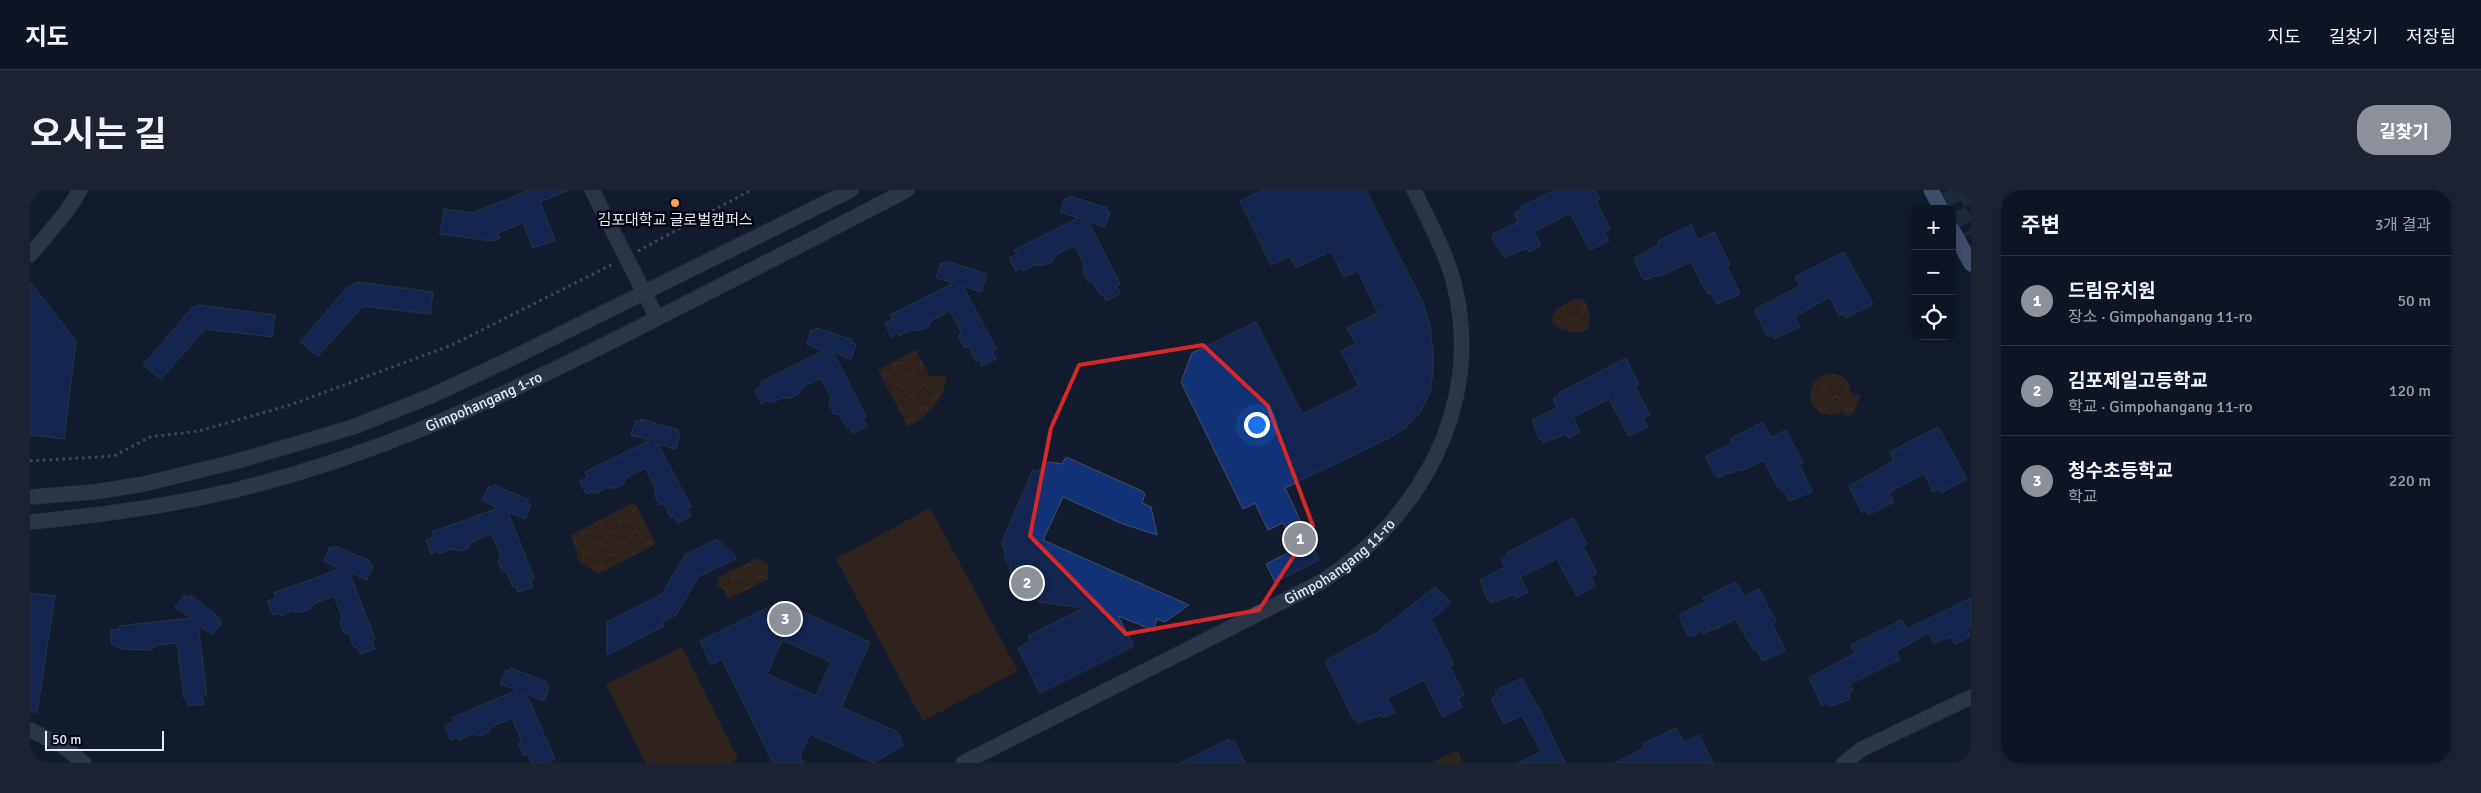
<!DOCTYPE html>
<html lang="ko">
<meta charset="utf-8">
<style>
:root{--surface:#0e1522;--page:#1c222f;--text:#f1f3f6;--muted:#9b9fa5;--line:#2e3440;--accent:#8c9099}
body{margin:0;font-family:Signika,"Noto Sans KR",sans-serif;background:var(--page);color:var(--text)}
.controls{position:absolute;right:15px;top:15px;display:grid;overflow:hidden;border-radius:10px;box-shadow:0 2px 8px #0003}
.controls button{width:45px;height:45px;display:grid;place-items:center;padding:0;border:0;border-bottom:1px solid var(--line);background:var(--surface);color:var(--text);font:25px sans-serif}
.scale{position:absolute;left:15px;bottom:12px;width:119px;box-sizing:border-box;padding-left:5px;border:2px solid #e4ebf8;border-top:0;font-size:14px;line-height:18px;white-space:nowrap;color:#e4ebf8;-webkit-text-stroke:4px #04060e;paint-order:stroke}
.you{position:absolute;left:1226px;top:234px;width:18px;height:18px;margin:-12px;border:4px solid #fff;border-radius:50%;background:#1a73e8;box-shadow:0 0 0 8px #1a73e833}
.badge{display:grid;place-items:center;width:32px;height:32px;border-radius:50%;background:var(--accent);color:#fff;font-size:16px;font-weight:700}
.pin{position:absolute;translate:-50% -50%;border:2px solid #fff;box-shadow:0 1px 5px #0006}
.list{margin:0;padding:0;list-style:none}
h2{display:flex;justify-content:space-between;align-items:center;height:65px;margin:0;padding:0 20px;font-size:21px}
h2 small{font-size:16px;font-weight:400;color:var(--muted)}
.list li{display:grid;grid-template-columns:32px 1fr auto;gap:15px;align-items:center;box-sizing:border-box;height:90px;padding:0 20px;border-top:1px solid var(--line)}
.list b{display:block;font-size:19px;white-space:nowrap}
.list p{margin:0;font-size:16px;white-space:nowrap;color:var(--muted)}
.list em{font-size:16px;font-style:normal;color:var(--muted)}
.icon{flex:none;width:28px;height:28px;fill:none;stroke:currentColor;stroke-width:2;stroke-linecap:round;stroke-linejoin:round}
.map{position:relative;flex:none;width:1941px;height:573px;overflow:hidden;border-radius:20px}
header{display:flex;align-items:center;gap:30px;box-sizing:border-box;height:70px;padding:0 25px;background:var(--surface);border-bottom:1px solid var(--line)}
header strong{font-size:24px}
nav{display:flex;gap:28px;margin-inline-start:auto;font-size:18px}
.intro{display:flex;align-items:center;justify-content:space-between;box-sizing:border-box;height:120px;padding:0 30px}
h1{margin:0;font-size:35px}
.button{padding:12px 22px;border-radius:20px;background:var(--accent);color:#fff;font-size:18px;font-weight:700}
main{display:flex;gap:30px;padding:0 30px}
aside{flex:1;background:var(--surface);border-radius:20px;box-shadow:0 2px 8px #0003}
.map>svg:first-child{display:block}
</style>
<header>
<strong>지도</strong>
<nav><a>지도</a><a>길찾기</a><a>저장됨</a></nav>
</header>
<div class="intro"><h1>오시는 길</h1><a class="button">길찾기</a></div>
<main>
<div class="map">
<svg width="1941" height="573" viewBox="0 0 1941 573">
<defs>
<pattern id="forest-crowns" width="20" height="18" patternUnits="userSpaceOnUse" patternTransform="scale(1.25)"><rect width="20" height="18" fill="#512a0b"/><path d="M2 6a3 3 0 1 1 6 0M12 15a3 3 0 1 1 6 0" fill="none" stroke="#6a492f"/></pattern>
</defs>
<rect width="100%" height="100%" fill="#121c2e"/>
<g fill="url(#forest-crowns)">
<path d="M 1544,109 L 1550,109 L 1555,111 L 1560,124 L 1558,138 C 1549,147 1531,141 1523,133 L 1522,126 L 1527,119 Z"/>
<path d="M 886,160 L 900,186 L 917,186 C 914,210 898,226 878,237 L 848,180 Z"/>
<path d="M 1798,183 C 1812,184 1820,190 1822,205 L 1830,205 L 1824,222 L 1818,228 L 1813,222 C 1801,227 1792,226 1783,216 C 1777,200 1782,189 1798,183 Z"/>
<path d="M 604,312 L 626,354 L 568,384 L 549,372 L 541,345 Z"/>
<path d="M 727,368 L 738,375 L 738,389 L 698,409 L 693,399 L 687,396 L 687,388 Z"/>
<path d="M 1427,560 L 1433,573 L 1402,573 Z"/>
</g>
<g fill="#512a0b">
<path d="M 900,318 L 988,481 L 893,531 L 806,369 Z"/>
<path d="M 652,457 L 708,569 L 699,573 L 616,573 L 576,494 Z"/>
</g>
<g fill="#113277" stroke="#434e63" fill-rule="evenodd">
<path d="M 500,0 L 539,0 L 510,12 L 525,50 L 503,58 L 493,33 L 468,43 L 470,48 L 462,51 L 410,44 L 414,19 L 443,23 Z"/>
<path d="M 1232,0 L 1336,0 L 1393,113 L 1400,136 L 1403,162 L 1403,182 L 1400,203 L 1389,224 L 1375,238 L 1359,248 L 1255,298 L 1289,370 L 1245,392 L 1236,374 L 1266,359 L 1253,333 L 1238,340 L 1225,313 L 1213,319 L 1151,192 L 1162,163 L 1226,132 L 1272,224 L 1329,196 L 1311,161 L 1326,154 L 1317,138 L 1348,123 L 1328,81 L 1314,87 L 1301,61 L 1266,78 L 1260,66 L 1241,75 L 1210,11 Z"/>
<path d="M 1525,0 L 1565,0 L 1570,9 L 1566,11 L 1580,39 L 1574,42 L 1579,51 L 1560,60 L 1540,23 L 1504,42 L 1511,56 L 1499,62 L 1497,58 L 1474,67 L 1462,48 L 1464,47 L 1463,44 L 1488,32 L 1484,23 L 1491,20 L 1490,17 Z"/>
<path d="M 1040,6 L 1077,18 L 1076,21 L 1080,22 L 1075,37 L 1058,31 L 1090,94 L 1086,96 L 1090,104 L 1076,111 L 1073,104 L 1070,105 L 1063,92 L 1058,91 L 1053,81 L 1055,76 L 1044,55 L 1026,65 L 1022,72 L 1014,75 L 1005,75 L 993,81 L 992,78 L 986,81 L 979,68 L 987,64 L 984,60 L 1048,28 L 1030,22 L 1035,8 L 1039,9 Z"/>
<path d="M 1661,35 L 1668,50 L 1684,42 L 1700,75 L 1697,77 L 1710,104 L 1687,114 L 1681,103 L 1679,104 L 1672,94 L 1661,72 L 1628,87 L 1627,85 L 1615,90 L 1612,87 L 1604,68 L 1629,55 L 1628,51 Z"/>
<path d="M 1814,62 L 1843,114 L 1816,128 L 1814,123 L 1809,126 L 1800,107 L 1767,125 L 1765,128 L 1770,137 L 1744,149 L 1742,145 L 1738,147 L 1724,120 L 1770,96 L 1765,87 Z"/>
<path d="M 916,71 L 957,84 L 951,102 L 933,96 L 966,159 L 962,161 L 966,169 L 952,176 L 949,169 L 946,171 L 939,157 L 934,157 L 929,147 L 931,141 L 920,121 L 902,130 L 898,137 L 890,140 L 881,140 L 869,146 L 868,143 L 861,147 L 855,133 L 863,129 L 860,125 L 924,93 L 906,88 L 911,73 L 915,74 Z"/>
<path d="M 0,92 L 46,151 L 34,249 L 0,245 Z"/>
<path d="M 327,92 L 403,102 L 400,124 L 333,116 L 288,166 L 270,152 L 317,98 Z"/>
<path d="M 169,115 L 245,125 L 242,147 L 175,139 L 131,189 L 113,175 L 162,118 Z"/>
<path d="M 786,138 L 823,150 L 822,153 L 826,154 L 821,169 L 803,162 L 836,227 L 833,229 L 837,236 L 823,243 L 819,236 L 817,238 L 809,224 L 804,224 L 799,214 L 801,208 L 791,188 L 772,197 L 768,204 L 761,208 L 751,208 L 740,213 L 738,210 L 731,214 L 725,200 L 733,196 L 731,192 L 793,161 L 777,154 L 781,140 L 786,141 Z"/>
<path d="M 1596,168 L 1609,195 L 1605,197 L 1620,225 L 1613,228 L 1618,237 L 1599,246 L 1579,209 L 1543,227 L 1550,242 L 1538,248 L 1536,244 L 1513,253 L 1511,248 L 1509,249 L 1502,230 L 1527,218 L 1523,209 L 1530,205 L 1529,203 Z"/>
<path d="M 611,229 L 648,240 L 647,243 L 650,244 L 646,259 L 628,254 L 661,317 L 657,319 L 661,326 L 647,333 L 644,326 L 641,328 L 634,314 L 629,314 L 624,304 L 626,299 L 615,278 L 597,287 L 593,294 L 585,298 L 576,298 L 564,304 L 563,301 L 556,304 L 550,291 L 558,287 L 555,282 L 620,250 L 601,245 L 606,230 L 610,232 Z"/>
<path d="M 1733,232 L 1741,248 L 1756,240 L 1773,273 L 1769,275 L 1782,300 L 1780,303 L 1759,311 L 1754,300 L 1751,301 L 1745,292 L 1734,270 L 1711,281 L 1711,279 L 1700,284 L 1699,282 L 1688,288 L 1684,284 L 1676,266 L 1702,253 L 1700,249 Z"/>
<path d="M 1908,237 L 1937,289 L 1911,303 L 1909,299 L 1903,302 L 1894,283 L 1862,301 L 1859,304 L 1864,312 L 1838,325 L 1836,320 L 1832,323 L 1819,296 L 1864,271 L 1860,262 Z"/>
<path d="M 1036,267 L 1112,301 L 1115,304 L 1112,313 L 1121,317 L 1127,345 L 1093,334 L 1033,307 L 1013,350 L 1159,415 L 1135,432 L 1127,429 L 1123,440 L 1088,426 L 1104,456 L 1010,503 L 988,458 L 1000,451 L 998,446 L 1054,418 L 1009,412 L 980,392 L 980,374 L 976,371 L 974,356 L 971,354 L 1003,280 L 1006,282 L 1019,272 L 1032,274 Z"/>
<path d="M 464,295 L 499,310 L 497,313 L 501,315 L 495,329 L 478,322 L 504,388 L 500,389 L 503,397 L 488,402 L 486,396 L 483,397 L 477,382 L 472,381 L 468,371 L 471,366 L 462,344 L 443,351 L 438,358 L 430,361 L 422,359 L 409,364 L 408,361 L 401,364 L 396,350 L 404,347 L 402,342 L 468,318 L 452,310 L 459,296 L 462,298 Z"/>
<path d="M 1543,328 L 1557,354 L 1553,356 L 1567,384 L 1561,387 L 1565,396 L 1547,406 L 1527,369 L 1490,387 L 1498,402 L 1486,408 L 1484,404 L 1461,413 L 1459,408 L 1457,409 L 1450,390 L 1475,377 L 1471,369 L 1478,365 L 1477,363 Z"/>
<path d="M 687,349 L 707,368 L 668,387 L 646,425 L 632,432 L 634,436 L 577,465 L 577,432 L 632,404 L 655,365 Z"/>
<path d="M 305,356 L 340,371 L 339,375 L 343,376 L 337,390 L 319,382 L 345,449 L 342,451 L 345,459 L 330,464 L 327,457 L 324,458 L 319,444 L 314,443 L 310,432 L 312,427 L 304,406 L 285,413 L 280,419 L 272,422 L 262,421 L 251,426 L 250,423 L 243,425 L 237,411 L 246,408 L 244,403 L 310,379 L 294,371 L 300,357 L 304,359 Z"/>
<path d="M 1706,392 L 1714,407 L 1729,399 L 1746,432 L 1742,434 L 1755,459 L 1753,462 L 1732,471 L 1727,459 L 1724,461 L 1719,450 L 1718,451 L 1706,429 L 1684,440 L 1683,438 L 1673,444 L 1672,441 L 1661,447 L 1657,444 L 1649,425 L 1675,412 L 1673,408 Z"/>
<path d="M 1405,397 L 1421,412 L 1401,430 L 1424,475 L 1420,477 L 1434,505 L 1428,508 L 1432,517 L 1413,527 L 1394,490 L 1357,508 L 1365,522 L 1353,528 L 1351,525 L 1328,533 L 1325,529 L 1324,530 L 1295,471 L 1348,442 Z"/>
<path d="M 0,403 L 25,406 L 7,522 L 0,522 Z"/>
<path d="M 155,405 L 158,408 L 160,405 L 190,428 L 188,431 L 192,433 L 182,445 L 168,435 L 177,505 L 172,505 L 174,514 L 158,516 L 157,508 L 154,508 L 147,453 L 127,455 L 120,460 L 91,459 L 82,454 L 80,440 L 89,439 L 89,436 L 161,428 L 145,417 Z"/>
<path d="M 1941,408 L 1941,437 L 1937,439 L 1940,446 L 1925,454 L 1921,447 L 1904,453 L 1898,443 L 1869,460 L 1866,463 L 1870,469 L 1822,493 L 1820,496 L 1823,501 L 1818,504 L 1820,509 L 1799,517 L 1797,513 L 1792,515 L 1779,488 L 1825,463 L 1821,455 L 1872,430 L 1877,439 Z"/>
<path d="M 741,416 L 751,435 L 759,416 L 840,452 L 811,517 L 868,542 L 873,555 L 844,573 L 780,544 L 770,566 L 774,573 L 743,573 L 692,469 L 681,475 L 670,451 ZM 752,450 L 801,472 L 786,506 L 737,484 Z"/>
<path d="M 481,478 L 517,492 L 515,495 L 519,497 L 514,511 L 496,504 L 525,569 L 517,573 L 501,573 L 498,565 L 493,565 L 489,554 L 491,549 L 482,528 L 463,536 L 458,542 L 450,546 L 442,544 L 429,550 L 428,547 L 421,550 L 415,536 L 424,532 L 422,528 L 487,500 L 470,494 L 476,480 L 480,481 Z"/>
<path d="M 1492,488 L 1507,517 L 1508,516 L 1535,573 L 1488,573 L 1511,562 L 1492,525 L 1474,534 L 1461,508 L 1467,505 L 1465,501 Z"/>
<path d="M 1646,538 L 1654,553 L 1669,545 L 1683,573 L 1585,573 L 1615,558 L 1613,554 Z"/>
<path d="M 1199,549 L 1201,553 L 1204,551 L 1215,573 L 1151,573 Z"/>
</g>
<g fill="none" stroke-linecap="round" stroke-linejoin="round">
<g stroke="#323b4c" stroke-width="15" stroke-dasharray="15 8" stroke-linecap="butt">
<path d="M 1918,0 L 1941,43"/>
<path d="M 1934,0 L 1941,13"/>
</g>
<g stroke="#2f3442" stroke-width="16">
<g id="street">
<path d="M 562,0 L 627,128"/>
<path d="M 0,65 L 37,21 L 50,0"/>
<path d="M 0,540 L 33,556 L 54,573"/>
</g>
</g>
<g stroke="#2f3442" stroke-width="16">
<g id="secondary">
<path d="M 0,307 L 64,302 L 114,294 L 208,271 L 323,237 L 401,206 L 478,170 L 821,0"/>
<path id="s1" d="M 0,332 C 82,324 164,313 243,290 C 371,255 489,198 606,139 C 697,93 787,47 877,0"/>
<path id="s2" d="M 933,573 L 1291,392 C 1390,329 1453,216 1425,98 C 1417,63 1399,32 1384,0"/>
<path d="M 1814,573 L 1832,559 L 1941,507"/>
</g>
</g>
<g stroke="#2f3442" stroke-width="16">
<g id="primary">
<path d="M 1901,0 L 1911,19"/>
<path d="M 1922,39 L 1941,74"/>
</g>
</g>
<g stroke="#747c8c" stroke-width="3" stroke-dasharray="2.5 4" stroke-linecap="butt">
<path d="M 608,61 L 721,0"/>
<path d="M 0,271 L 84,266 L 120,247 L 169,241 L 260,215 L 422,155 L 583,74"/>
</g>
<use href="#street" stroke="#4a556b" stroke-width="15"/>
<use href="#secondary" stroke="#4a556b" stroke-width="15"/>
<use href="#primary" stroke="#738bb8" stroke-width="15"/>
</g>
<path d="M0 0H1941V573H0ZM 1173,155 L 1238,216 L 1283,336 L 1229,420 L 1096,444 L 1000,346 L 1021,238 L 1049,175 Z" fill="#121c2e" fill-opacity=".55" fill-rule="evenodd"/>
<path fill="none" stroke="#d62828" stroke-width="4" stroke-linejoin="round" d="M 1173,155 L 1238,216 L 1283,336 L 1229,420 L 1096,444 L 1000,346 L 1021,238 L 1049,175 Z"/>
<circle fill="#fd9c55" stroke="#04060e" stroke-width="2" cx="645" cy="13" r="5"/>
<g text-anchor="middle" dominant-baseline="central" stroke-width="5" stroke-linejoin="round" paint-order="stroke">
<g font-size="15" fill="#e4ebf8" stroke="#04060e">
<text x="645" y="30">김포대학교 글로벌캠퍼스</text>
</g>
<g font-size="15" fill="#e4ebf8" stroke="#04060e">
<text stroke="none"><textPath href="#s1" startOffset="472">Gimpohangang 1-ro</textPath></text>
<text stroke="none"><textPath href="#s2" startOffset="428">Gimpohangang 11-ro</textPath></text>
</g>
</g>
</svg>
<div class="controls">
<button>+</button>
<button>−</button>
<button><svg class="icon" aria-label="locate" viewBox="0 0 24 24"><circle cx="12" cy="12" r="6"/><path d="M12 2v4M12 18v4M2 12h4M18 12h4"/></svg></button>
</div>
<div class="scale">50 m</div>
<div class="you"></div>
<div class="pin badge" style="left:1270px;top:349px">1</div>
<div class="pin badge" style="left:997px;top:393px">2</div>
<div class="pin badge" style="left:755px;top:429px">3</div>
</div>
<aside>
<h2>주변<small>3개 결과</small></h2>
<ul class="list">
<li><span class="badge">1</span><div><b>드림유치원</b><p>장소 · Gimpohangang 11-ro</p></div><em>50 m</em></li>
<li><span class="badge">2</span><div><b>김포제일고등학교</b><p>학교 · Gimpohangang 11-ro</p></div><em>120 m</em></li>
<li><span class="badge">3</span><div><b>청수초등학교</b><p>학교</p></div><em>220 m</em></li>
</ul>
</aside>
</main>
